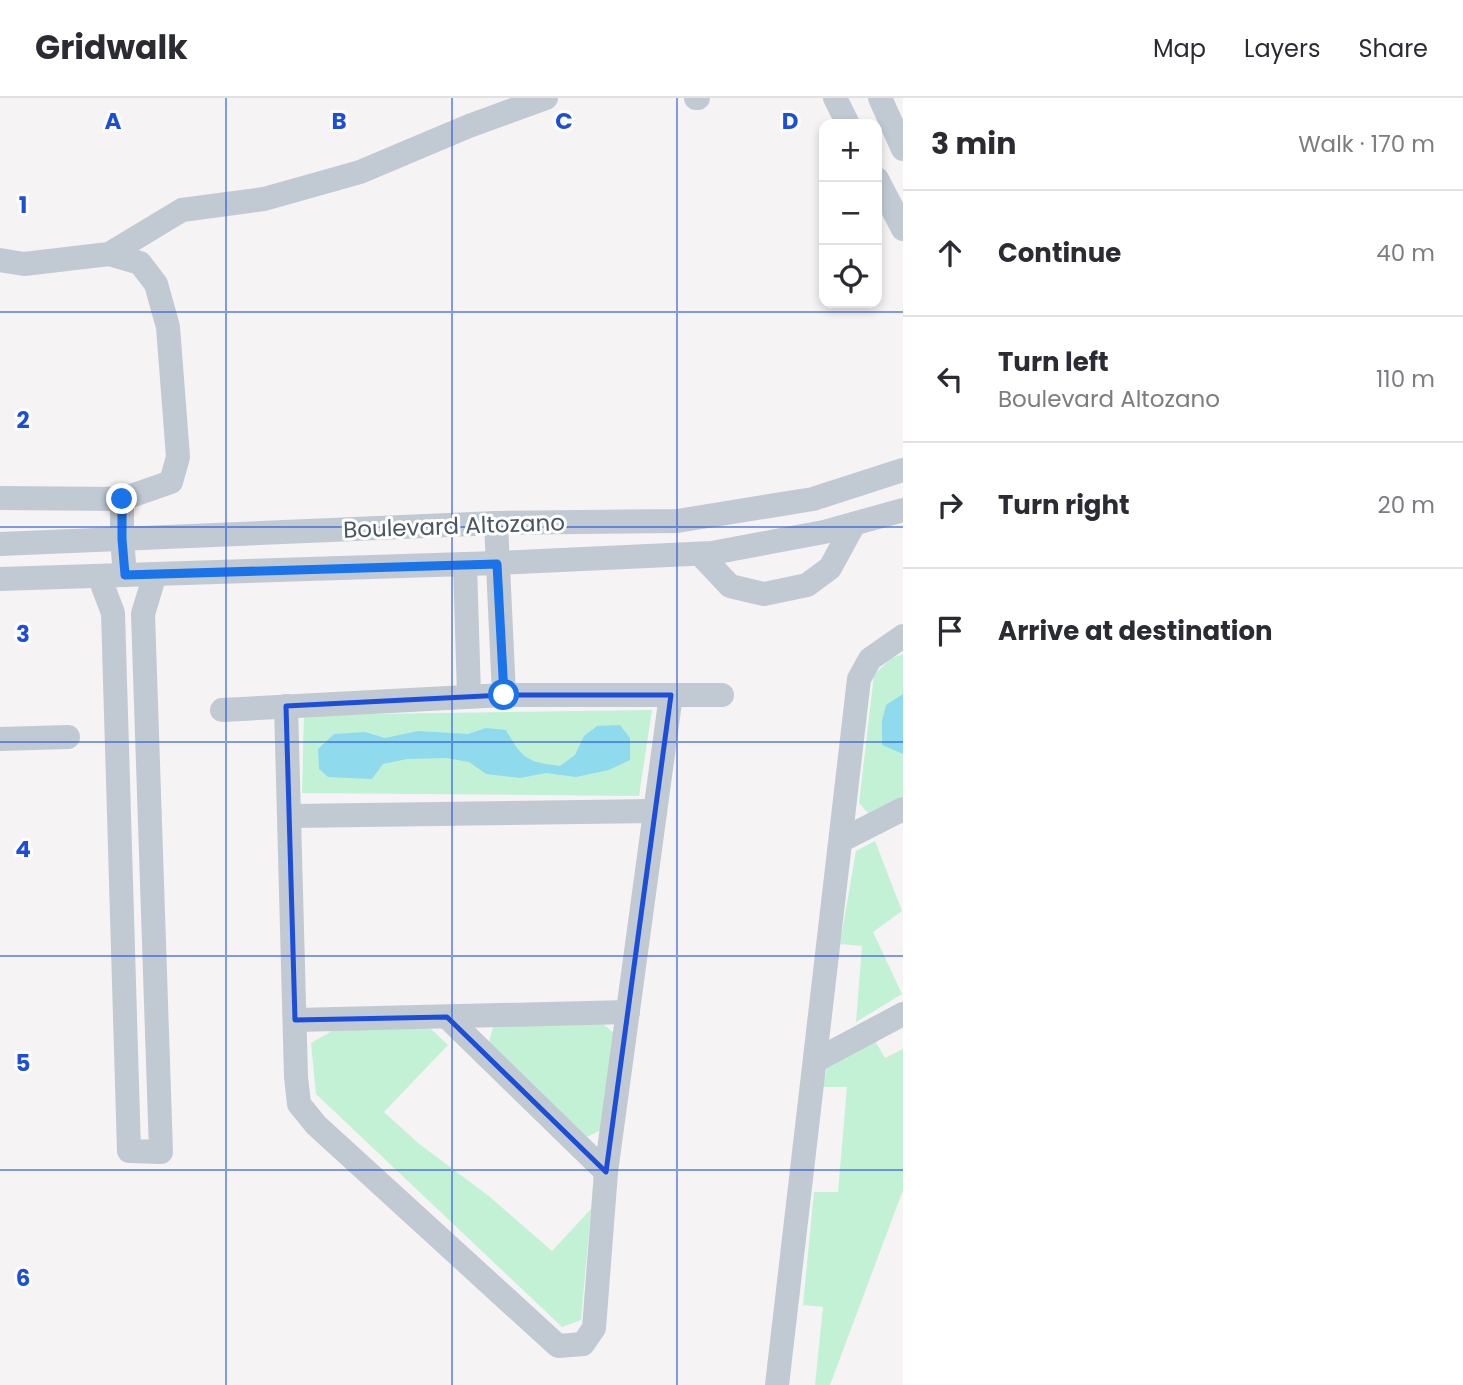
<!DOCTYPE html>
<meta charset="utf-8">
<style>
:root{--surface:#fff;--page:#f7f7f7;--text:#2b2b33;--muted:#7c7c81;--line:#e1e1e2}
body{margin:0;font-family:Poppins,sans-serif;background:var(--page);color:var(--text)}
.controls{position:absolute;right:21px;top:21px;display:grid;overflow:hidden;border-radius:14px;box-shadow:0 4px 10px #0003}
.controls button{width:63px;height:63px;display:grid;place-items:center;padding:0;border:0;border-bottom:2px solid var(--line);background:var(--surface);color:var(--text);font:35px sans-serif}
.stop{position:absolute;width:21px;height:21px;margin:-16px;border:5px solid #1a73e8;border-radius:50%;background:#fff}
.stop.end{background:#1a73e8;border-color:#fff;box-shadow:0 2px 7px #0008}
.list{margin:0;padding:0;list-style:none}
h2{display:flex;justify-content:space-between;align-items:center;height:91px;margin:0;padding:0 28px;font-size:30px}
h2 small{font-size:23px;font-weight:400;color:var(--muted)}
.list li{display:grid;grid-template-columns:46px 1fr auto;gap:21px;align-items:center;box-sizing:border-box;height:126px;padding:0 28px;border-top:2px solid var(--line)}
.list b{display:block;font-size:26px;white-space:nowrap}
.list p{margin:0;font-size:23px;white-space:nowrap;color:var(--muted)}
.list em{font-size:23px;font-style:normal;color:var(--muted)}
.icon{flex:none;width:38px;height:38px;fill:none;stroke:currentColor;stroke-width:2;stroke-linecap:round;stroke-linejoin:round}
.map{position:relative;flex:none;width:903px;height:1287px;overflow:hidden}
header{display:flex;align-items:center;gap:42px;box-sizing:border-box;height:98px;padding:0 35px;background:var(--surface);border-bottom:2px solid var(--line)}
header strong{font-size:33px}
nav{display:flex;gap:38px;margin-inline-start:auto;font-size:24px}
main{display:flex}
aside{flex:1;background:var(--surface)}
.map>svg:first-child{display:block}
</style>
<header>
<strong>Gridwalk</strong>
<nav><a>Map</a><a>Layers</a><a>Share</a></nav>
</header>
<main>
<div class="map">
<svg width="903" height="1287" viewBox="0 0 903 1287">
<rect width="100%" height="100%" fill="#f5f3f3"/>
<g fill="#c3f1d5">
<path d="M 903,556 L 903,698 L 869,716 L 859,705 L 874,577 L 890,561 Z"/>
<path d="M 652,612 L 639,698 L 302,695 L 304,617 Z"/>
<path d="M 875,743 L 902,813 L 873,834 L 902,896 L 856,924 L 862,848 L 840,846 L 856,753 Z"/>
<path d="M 602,925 L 614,935 L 601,1032 L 587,1039 L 489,944 L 494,926 Z"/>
<path d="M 339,929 L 431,931 L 448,947 L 384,1014 L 418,1045 L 490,1099 L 552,1153 L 591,1111 L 581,1222 L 562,1229 L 316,996 L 311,945 Z"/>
<path d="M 875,943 L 885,960 L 903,951 L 903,1092 L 830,1287 L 815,1287 L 823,1209 L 803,1207 L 814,1094 L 838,1094 L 847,989 L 823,989 L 828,964 Z"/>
</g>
<g fill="#90daee">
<path d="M 903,596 L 903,656 L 882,647 L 882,623 L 886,607 Z"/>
<path d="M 620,627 L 630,640 L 630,662 L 609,672 L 576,679 L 546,675 L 520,680 L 486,676 L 469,664 L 446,660 L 407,661 L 383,666 L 372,681 L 328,679 L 319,671 L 318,651 L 334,636 L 365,634 L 385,640 L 418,633 L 468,636 L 486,630 L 506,632 C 522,661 527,664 560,668 L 575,657 L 584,638 L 597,628 Z"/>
</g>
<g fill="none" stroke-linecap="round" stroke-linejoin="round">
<g stroke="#c1cad2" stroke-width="24">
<path d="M 696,0 L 698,0"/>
<path d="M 835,0 L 848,26"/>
<path d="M 880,0 L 903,51"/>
<path d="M 877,81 L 903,131"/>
<path d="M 109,156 L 182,112 L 264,101 L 360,74 L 469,28 L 546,0"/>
<path d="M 0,162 L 24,166 L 109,156 L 140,165 L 156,186 L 168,229 L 178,359 L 171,384 L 122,401"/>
<path d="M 0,400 L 122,401 L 122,441 L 125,477"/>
<path d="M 496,425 L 504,597"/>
<path d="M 0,446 L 496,425 L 677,423 L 813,401 L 903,372"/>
<path d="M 700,456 L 730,488 L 764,496 L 807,487 L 830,470 L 854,426"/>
<path d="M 465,466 L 469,598"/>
<path d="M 99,478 L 113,515 L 129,1053 L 161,1054 L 143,516 L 155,476"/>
<path d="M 0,481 L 497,465 L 712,455 L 824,434 L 903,412"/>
<path d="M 286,608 L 296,979 L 299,1006 L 316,1027 L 558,1248 L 583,1246 L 594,1230 L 606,1074 L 671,597"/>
<path d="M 222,612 L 504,597 L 722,597"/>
<path d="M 0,641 L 68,639"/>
<path d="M 290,718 L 655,713"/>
<path d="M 842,742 L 903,711"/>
<path d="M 447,919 L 606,1074"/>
<path d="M 295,922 L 628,914"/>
<path d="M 815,963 L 903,916"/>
<path d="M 777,1287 L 859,581 L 870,561 L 903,538"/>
</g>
</g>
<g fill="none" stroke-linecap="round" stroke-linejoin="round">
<path stroke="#1a73e8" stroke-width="9" d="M 122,401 L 122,441 L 125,477 L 497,466 L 504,597"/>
</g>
<path fill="none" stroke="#1d4ed8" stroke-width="5" stroke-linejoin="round" d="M 504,597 L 671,597 L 606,1074 L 447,919 L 295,922 L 286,608 Z"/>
<path fill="none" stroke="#1d4ed8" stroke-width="2" stroke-opacity="0.55" d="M 226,0 L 226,1287M 452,0 L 452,1287M 677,0 L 677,1287M 0,214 L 903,214M 0,429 L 903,429M 0,644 L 903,644M 0,858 L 903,858M 0,1072 L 903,1072"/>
<g text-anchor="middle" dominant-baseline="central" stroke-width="6" stroke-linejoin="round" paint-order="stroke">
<g font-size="23" fill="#4a5661" stroke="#fff">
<text transform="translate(454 428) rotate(-2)">Boulevard Altozano</text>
</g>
</g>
<g font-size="23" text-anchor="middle" font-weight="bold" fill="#1d4ed8" stroke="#fff" stroke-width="6" stroke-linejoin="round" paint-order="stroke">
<text x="113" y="31">A</text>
<text x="339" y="31">B</text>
<text x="564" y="31">C</text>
<text x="790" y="31">D</text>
<text x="23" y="115">1</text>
<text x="23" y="330">2</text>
<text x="23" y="544">3</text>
<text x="23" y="759">4</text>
<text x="23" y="973">5</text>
<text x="23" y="1188">6</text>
</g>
</svg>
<div class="controls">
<button>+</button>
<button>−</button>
<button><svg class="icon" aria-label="locate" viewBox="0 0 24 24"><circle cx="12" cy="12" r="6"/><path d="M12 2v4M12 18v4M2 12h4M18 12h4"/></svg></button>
</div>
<div class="stop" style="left:504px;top:597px"></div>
<div class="stop end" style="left:122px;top:401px"></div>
</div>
<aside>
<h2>3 min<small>Walk · 170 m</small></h2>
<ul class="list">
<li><svg class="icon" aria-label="ahead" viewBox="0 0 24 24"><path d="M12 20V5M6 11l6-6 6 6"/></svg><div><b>Continue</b></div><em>40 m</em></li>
<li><svg class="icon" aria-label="left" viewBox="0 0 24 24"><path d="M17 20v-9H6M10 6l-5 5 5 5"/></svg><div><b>Turn left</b><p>Boulevard Altozano</p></div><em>110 m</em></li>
<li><svg class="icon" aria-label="right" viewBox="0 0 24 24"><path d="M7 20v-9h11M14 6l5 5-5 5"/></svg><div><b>Turn right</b></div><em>20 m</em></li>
<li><svg class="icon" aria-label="arrive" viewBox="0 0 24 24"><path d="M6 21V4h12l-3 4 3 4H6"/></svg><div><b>Arrive at destination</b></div></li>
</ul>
</aside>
</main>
